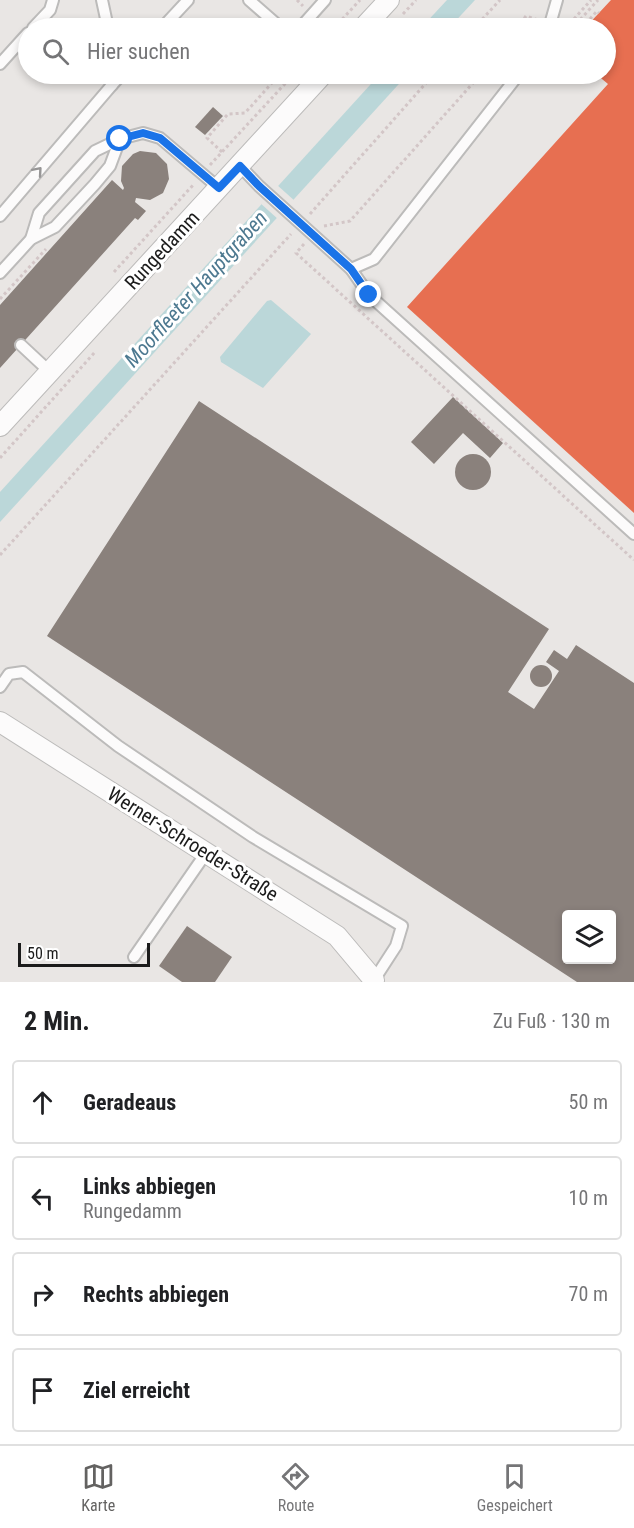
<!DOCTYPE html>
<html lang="de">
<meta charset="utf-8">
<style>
:root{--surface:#fff;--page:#f2f2f2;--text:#202124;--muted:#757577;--line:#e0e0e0;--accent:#636261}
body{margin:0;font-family:"Roboto Condensed",sans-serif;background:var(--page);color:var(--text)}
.controls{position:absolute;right:18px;bottom:18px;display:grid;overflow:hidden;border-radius:6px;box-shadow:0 3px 9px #0003}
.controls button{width:54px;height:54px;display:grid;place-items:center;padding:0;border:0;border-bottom:2px solid var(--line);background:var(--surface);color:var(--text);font:30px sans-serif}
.scale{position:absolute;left:18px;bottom:15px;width:132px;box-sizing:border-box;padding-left:6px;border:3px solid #1b1b1b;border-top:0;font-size:16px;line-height:21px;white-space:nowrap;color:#1b1b1b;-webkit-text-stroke:4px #fff;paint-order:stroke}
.stop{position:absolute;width:18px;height:18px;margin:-14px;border:4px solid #1a73e8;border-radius:50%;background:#fff}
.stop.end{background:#1a73e8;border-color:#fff;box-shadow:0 2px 6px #0008}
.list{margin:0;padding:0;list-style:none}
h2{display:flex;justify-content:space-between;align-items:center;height:78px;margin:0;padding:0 24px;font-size:26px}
h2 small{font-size:20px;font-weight:400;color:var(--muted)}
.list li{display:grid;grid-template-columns:39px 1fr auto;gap:18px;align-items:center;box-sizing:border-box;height:84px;margin:0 12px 12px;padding:0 12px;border:2px solid var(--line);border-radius:6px}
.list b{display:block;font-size:22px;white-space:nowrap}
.list p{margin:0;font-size:20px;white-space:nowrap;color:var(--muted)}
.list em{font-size:20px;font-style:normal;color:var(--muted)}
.icon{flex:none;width:33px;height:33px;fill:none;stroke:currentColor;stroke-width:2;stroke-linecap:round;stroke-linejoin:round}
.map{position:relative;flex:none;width:634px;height:982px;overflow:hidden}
.search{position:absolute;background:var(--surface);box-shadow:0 3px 9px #0003;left:18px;right:18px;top:18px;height:66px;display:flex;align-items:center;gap:15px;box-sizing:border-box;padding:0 21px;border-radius:33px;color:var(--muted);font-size:22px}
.sheet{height:462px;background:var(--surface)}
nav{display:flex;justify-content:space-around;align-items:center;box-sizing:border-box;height:84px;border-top:2px solid var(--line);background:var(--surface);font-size:16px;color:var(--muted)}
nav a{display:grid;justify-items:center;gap:3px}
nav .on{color:var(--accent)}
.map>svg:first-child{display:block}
</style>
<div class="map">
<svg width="634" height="982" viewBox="0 0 634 982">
<rect width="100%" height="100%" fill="#e9e6e4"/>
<g fill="#bbd7d9">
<path d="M 447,0 L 475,0 L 449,28 L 421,28 Z"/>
<path d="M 380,74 L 408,74 L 0,522 L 0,492 Z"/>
<path d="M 271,300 L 311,334 L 263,388 L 221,362 L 220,357 L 267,301 Z"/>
</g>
<path fill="#e9e6e4" d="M 276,184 L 296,202 L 279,220 L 259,202 Z"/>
<path fill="#e76f51" d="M 611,0 L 634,0 L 634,513 L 407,307 L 608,84 L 596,74 L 606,74 L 606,28 L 585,28 Z"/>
<g fill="#8a817c" fill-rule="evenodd">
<path d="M 213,107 L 223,116 L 205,135 L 195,127 Z"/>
<path d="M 140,151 L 156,153 L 167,164 L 169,179 L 163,193 L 150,200 L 136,198 L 135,202 L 146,211 L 138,220 L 135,218 L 0,368 L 0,305 L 112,180 L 123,190 L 124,188 L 121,181 L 122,166 L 133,154 Z"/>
<path d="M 453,397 L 503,443 L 490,458 L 463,433 L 434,464 L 411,442 Z"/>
<path d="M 199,401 L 549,629 L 508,692 L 534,709 L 559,671 L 546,662 L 554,650 L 567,659 L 576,645 L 634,683 L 634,982 L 577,982 L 47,636 ZM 566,914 L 612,914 L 612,960 L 566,960 Z"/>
<circle cx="473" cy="472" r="18"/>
<circle cx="541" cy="676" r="11"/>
<path d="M 187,926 L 232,957 L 215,982 L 182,982 L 159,966 Z"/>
</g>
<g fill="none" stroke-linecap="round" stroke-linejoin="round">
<path stroke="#bbd7d9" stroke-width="5" d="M 247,74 L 253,79"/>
<g stroke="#bcbbba" stroke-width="14">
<g id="service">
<path d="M 102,0 L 108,28"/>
<path d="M 249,0 L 281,28"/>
<path d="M 33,28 L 50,10 L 53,0"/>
<path d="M 162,28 L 188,0"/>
<path d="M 300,28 L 325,0"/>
<path d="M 549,28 L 557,0"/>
<path d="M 0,64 L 28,33"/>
<path d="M 112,85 L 122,74"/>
<path d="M 240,166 L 259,186 L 351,269 L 369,295 L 634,534"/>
<path d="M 0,216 L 112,85 L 113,74"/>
<path d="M 31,239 L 39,213 L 95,151 L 120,139 L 143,133 L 160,138 L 219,188"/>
<path d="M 351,269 L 374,259 L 519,74"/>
<path d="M 0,273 L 31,239 L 55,227 L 95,184 L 110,166 L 120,139"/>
<path d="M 21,345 L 50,372"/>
<path d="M 0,687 L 9,674 L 23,672 L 118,746 L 253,837 L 402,926 L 396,946 L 374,980"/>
<path d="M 134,957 L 206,853"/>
</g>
</g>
<g stroke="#bcbbba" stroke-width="22">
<g id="minor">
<path d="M 363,28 L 389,0"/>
<path d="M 0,426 L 323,74"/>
<path d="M 0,722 L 337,936 L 374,980"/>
</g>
</g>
<g stroke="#d3c6c7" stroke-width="3" stroke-dasharray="3 3" stroke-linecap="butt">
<path d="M 297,0 L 303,6"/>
<path d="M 403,14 L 416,0"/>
<path d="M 334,28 L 360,0"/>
<path d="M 474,28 L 500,0"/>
<path d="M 517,28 L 526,16 L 538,20"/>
<path d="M 566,28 L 591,0"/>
<path d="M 582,28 L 577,23 L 598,0"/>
<path d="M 582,28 L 597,11 L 599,13"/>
<path d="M 340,83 L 349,74"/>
<path d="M 222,152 L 207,138 L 228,114 L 245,113 L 280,74"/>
<path d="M 210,165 L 294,74"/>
<path d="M 310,214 L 434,74"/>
<path d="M 324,226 L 350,221 L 481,74"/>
<path d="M 304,244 L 296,253 L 634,560"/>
<path d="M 114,272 L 194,184"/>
<path d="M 0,299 L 46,249"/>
<path d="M 0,458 L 95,352"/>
<path d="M 0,555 L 291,234"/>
</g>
<use href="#service" stroke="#fcfbfb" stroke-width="10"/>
<use href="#minor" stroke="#fcfbfb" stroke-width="20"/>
</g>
<defs><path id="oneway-chevron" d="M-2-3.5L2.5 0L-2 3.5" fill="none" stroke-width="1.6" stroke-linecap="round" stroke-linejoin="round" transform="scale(1.5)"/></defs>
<use stroke="#979696" href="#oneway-chevron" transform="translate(38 171) rotate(-49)"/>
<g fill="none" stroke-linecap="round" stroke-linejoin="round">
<path stroke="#1a73e8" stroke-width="8" d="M 120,139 L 143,133 L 160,138 L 219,188 L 240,166 L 259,186 L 351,269 L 369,295"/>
</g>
<g text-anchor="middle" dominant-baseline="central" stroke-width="6" stroke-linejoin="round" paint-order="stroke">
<g font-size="20" fill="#1b1b1b" stroke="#fff">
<text transform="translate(162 250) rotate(-47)">Rungedamm</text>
<text transform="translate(193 844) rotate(32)">Werner-Schroeder-Straße</text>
</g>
<g font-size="21" font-style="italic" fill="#4d7990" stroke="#fff">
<text transform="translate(196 289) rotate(-48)">Moorfleeter Hauptgraben</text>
</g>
</g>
</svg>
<div class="controls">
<button><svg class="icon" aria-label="layers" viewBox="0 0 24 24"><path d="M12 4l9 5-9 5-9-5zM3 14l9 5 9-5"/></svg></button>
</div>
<div class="scale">50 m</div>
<div class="stop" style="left:120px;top:139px"></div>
<div class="stop end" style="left:369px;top:295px"></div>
<div class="search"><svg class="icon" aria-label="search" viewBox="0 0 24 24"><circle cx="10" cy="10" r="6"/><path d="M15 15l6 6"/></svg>Hier suchen</div>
</div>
<section class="sheet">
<h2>2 Min.<small>Zu Fuß · 130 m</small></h2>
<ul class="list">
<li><svg class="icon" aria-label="ahead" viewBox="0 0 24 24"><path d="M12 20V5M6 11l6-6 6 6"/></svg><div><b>Geradeaus</b></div><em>50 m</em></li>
<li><svg class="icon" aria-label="left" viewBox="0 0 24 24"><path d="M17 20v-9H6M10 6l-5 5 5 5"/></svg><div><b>Links abbiegen</b><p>Rungedamm</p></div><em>10 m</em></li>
<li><svg class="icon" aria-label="right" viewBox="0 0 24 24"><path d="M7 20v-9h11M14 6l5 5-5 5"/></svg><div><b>Rechts abbiegen</b></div><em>70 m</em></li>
<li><svg class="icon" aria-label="arrive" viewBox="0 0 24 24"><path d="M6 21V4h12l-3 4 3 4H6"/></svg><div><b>Ziel erreicht</b></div></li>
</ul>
</section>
<nav>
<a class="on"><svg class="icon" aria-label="map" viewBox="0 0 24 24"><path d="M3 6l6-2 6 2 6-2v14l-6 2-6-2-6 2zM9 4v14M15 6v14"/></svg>Karte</a>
<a><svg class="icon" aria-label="directions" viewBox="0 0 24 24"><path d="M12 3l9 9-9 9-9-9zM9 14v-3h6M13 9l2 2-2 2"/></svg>Route</a>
<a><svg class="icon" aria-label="saved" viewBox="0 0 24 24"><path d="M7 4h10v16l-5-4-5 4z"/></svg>Gespeichert</a>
</nav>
